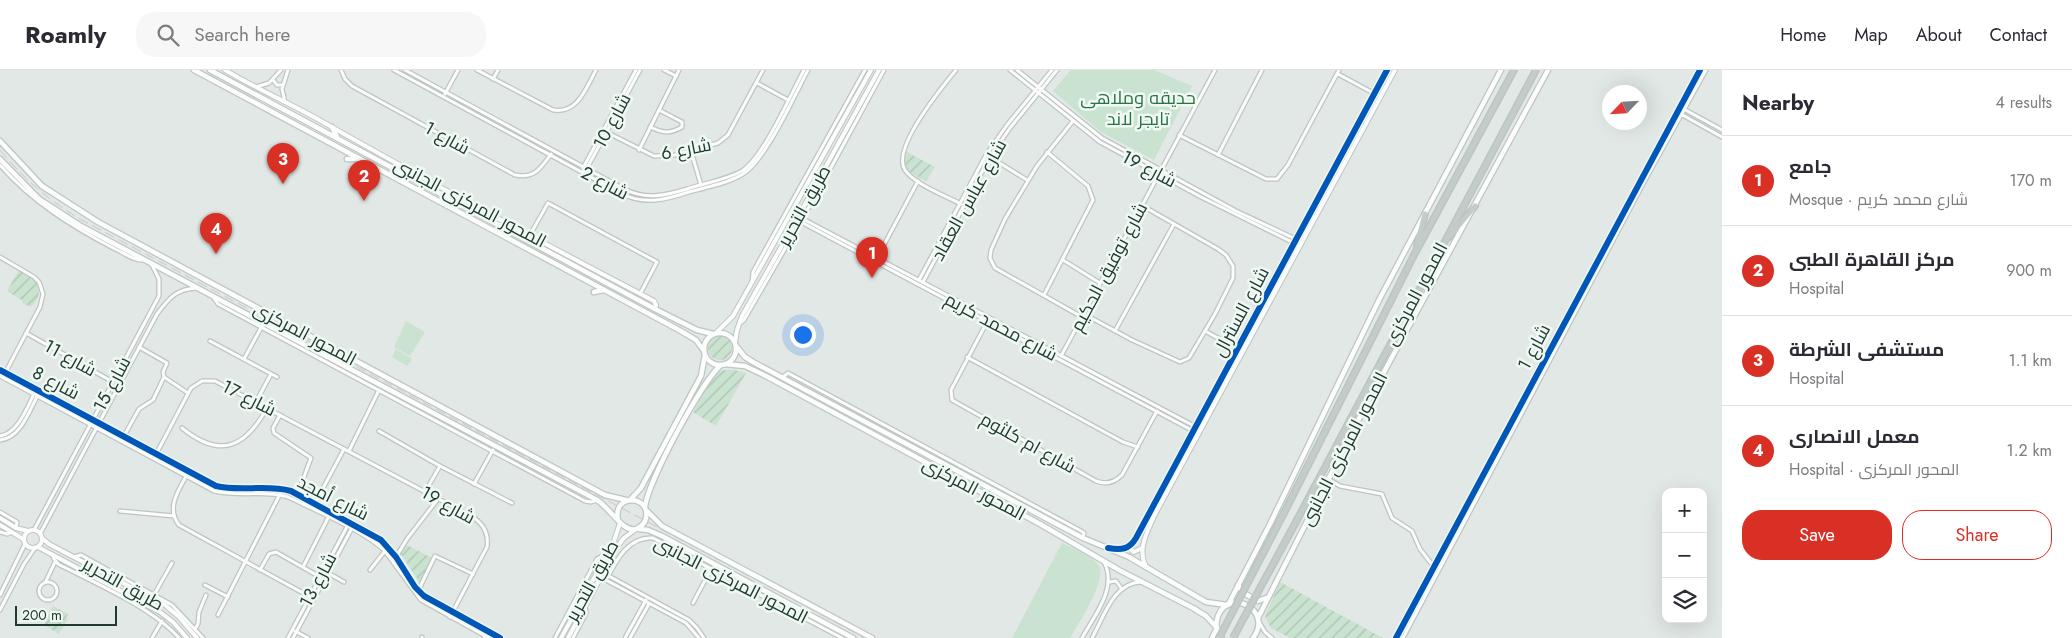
<!DOCTYPE html>
<meta charset="utf-8">
<style>
:root{--surface:#fff;--page:#f7f7f7;--text:#2b2b33;--muted:#7c7c81;--line:#e1e1e2;--accent:#d93025}
body{margin:0;font-family:Jost,Cairo,sans-serif;background:var(--page);color:var(--text)}
.controls{position:absolute;right:15px;bottom:15px;display:grid;overflow:hidden;border-radius:10px;box-shadow:0 5px 20px #0002}
.controls button{width:45px;height:45px;display:grid;place-items:center;padding:0;border:0;border-bottom:1px solid var(--line);background:var(--surface);color:var(--text);font:25px sans-serif}
.compass{position:absolute;left:1602px;top:15px;width:45px;height:45px;border-radius:50%;background:var(--surface);box-shadow:0 5px 20px #0002;rotate:245deg}
.scale{position:absolute;left:15px;bottom:12px;width:102px;box-sizing:border-box;padding-left:5px;border:2px solid #203b31;border-top:0;font-size:14px;line-height:18px;white-space:nowrap;color:#203b31;-webkit-text-stroke:4px #f0f8f3;paint-order:stroke}
.you{position:absolute;left:802px;top:264px;width:18px;height:18px;margin:-12px;border:4px solid #fff;border-radius:50%;background:#1a73e8;box-shadow:0 0 0 8px #1a73e833}
.badge{display:grid;place-items:center;width:32px;height:32px;border-radius:50%;background:var(--accent);color:#fff;font-size:16px;font-weight:700}
.pin{position:absolute;translate:-50% -41px;filter:drop-shadow(0 1px 2px #0008)}
.pin::after{content:'';position:absolute;top:26px;width:18px;height:15px;background:inherit;clip-path:polygon(0 0,100% 0,50% 100%)}
.list{margin:0;padding:0;list-style:none}
h2{display:flex;justify-content:space-between;align-items:center;height:65px;margin:0;padding:0 20px;font-size:21px}
h2 small{font-size:16px;font-weight:400;color:var(--muted)}
.list li{display:grid;grid-template-columns:32px 1fr auto;gap:15px;align-items:center;box-sizing:border-box;height:90px;padding:0 20px;border-top:1px solid var(--line)}
.list b{display:block;font-size:19px;white-space:nowrap}
.list p{margin:0;font-size:16px;white-space:nowrap;color:var(--muted)}
.list em{font-size:16px;font-style:normal;color:var(--muted)}
.actions{display:flex;gap:10px;padding:15px 20px}
.actions a{flex:1;padding:11px 0;border:1px solid var(--accent);border-radius:20px;text-align:center;font-size:18px;color:var(--accent)}
.actions .main{background:var(--accent);color:#fff}
.icon{flex:none;width:28px;height:28px;fill:none;stroke:currentColor;stroke-width:2;stroke-linecap:round;stroke-linejoin:round}
.map{position:relative;flex:none;width:1722px;height:568px;overflow:hidden}
header{display:flex;align-items:center;gap:30px;box-sizing:border-box;height:70px;padding:0 25px;background:var(--surface);border-bottom:1px solid var(--line)}
header strong{font-size:24px}
nav{display:flex;gap:28px;margin-inline-start:auto;font-size:18px}
.search{width:350px;height:45px;background:var(--page);display:flex;align-items:center;gap:12px;box-sizing:border-box;padding:0 18px;border-radius:20px;color:var(--muted);font-size:19px}
main{display:flex}
aside{flex:1;background:var(--surface)}
.map>svg:first-child{display:block}
</style>
<header>
<strong>Roamly</strong>
<div class="search"><svg class="icon" aria-label="search" viewBox="0 0 24 24"><circle cx="10" cy="10" r="6"/><path d="M15 15l6 6"/></svg>Search here</div>
<nav><a>Home</a><a>Map</a><a>About</a><a>Contact</a></nav>
</header>
<main>
<div class="map">
<svg width="1722" height="568" viewBox="0 0 1722 568">
<defs>
<pattern id="garden-furrows" width="10" height="10" patternUnits="userSpaceOnUse" patternTransform="scale(1.25)"><rect width="10" height="10" fill="#cae2d0"/><path d="M-1 1l2-2M0 10L10 0M9 11l2-2" fill="none" stroke="#adc3b3"/></pattern>
</defs>
<rect width="100%" height="100%" fill="#e2e8e5"/>
<g fill="#cae2d0">
<path d="M 1071,0 L 1154,0 L 1192,16 L 1154,90 L 1101,62 L 1053,21 Z"/>
<path d="M 406,251 L 425,262 L 410,286 L 394,277 Z"/>
<path d="M 396,279 L 412,289 L 407,296 L 392,287 Z"/>
<path d="M 1062,473 C 1074,479 1091,485 1099,496 C 1107,510 1078,554 1070,568 L 1012,568 Z"/>
</g>
<g fill="url(#garden-furrows)">
<path d="M 905,81 L 935,97 L 926,111 C 911,103 902,101 905,81 Z"/>
<path d="M 20,198 C 35,208 48,220 31,237 L 22,233 L 23,231 L 7,221 Z"/>
<circle cx="720" cy="278" r="12"/>
<path d="M 725,300 L 735,300 L 746,303 L 716,356 L 693,342 L 713,307 L 718,302 Z"/>
<path d="M 405,474 L 432,488 L 420,513 L 401,484 Z"/>
<path d="M 1280,512 L 1383,568 L 1290,568 L 1271,558 L 1265,546 Z"/>
<path d="M 53,536 L 68,544 L 66,548 L 68,549 L 59,564 L 44,555 Z"/>
</g>
<g fill="none" stroke-linecap="round" stroke-linejoin="round">
<g stroke="#bfc5c2" stroke-width="5.5">
<g id="minor">
<path d="M 341,0 L 345,9 L 352,16 L 515,105 C 534,109 541,98 551,84"/>
<path d="M 394,0 L 622,124 C 645,135 665,130 689,122 C 706,117 727,114 743,104 C 766,90 794,26 808,0"/>
<path d="M 405,0 L 624,119 C 646,130 664,126 687,119 C 705,113 726,110 742,101 C 763,88 791,24 804,0"/>
<path d="M 477,0 L 553,40 C 578,44 586,18 596,0"/>
<path d="M 664,0 L 676,6"/>
<path d="M 956,0 C 942,17 891,79 905,100 C 914,114 946,126 961,134"/>
<path d="M 1010,0 L 1100,72 L 1201,127 L 1300,176"/>
<path d="M 1017,0 L 1102,68 L 1236,141 L 1302,172"/>
<path d="M 1338,4 L 1375,24"/>
<path d="M 493,9 L 498,0"/>
<path d="M 273,10 L 277,15 L 282,15"/>
<path d="M 757,13 L 788,30"/>
<path d="M 256,17 L 269,13 L 281,0"/>
<path d="M 445,24 L 458,0"/>
<path d="M 285,32 L 282,19 L 288,0"/>
<path d="M 1680,37 L 1722,60"/>
<path d="M 1677,42 L 1722,67"/>
<path d="M 1073,51 L 1037,96 L 1005,149 L 991,180 L 990,188 L 995,198 L 1082,247"/>
<path d="M 650,57 C 663,63 670,64 682,57 L 682,52 L 659,40"/>
<path d="M 604,61 L 654,86 L 675,85 L 718,73 L 728,65 L 763,0"/>
<path d="M 1179,65 L 1266,109 L 1277,109 L 1288,95 L 1339,0"/>
<path d="M 639,80 L 679,0"/>
<path d="M 691,81 L 701,115"/>
<path d="M 1218,85 L 1262,0"/>
<path d="M 990,87 L 1027,110"/>
<path d="M 0,95 C 32,132 73,157 115,179 C 124,183 134,191 143,190"/>
<path d="M 583,98 L 636,0"/>
<path d="M 586,100 L 640,0"/>
<path d="M 803,149 L 1196,357"/>
<path d="M 801,152 L 1199,364"/>
<path d="M 530,165 L 548,133 L 657,192 L 640,224"/>
<path d="M 0,187 L 34,207 L 39,212 L 43,224 L 40,237 L 3,307"/>
<path d="M 877,188 L 918,111"/>
<path d="M 1063,190 L 1100,213"/>
<path d="M 919,210 L 986,85 L 1007,55 L 1052,0"/>
<path d="M 752,212 L 753,202 L 865,0"/>
<path d="M 923,212 L 990,87 L 1010,58 L 1057,0"/>
<path d="M 1044,225 L 1093,130 L 1088,116 L 1047,82"/>
<path d="M 213,227 L 218,234 L 585,431 L 591,432 L 597,430"/>
<path d="M 1084,244 L 1132,270 L 1180,292 L 1189,288 L 1215,244 L 1233,208 L 1233,196 L 1226,185 L 1218,179 L 1141,135"/>
<path d="M 988,250 L 951,320 L 952,330 L 1096,411 C 1106,415 1114,413 1122,405 L 1157,341"/>
<path d="M 739,254 L 744,250 L 821,116 L 884,0"/>
<path d="M 1115,261 L 1174,154"/>
<path d="M 1205,261 L 1243,282"/>
<path d="M 26,263 L 113,312"/>
<path d="M 210,271 L 277,307"/>
<path d="M 139,277 L 167,293 L 163,302 L 164,307 L 188,323"/>
<path d="M 1061,286 L 1215,0"/>
<path d="M 967,287 L 1123,372 L 1138,377"/>
<path d="M 244,289 L 262,256"/>
<path d="M 0,300 L 216,416 C 241,422 266,414 291,421 L 381,470 L 396,487 L 415,517 L 424,526 L 500,568"/>
<path d="M 0,306 L 214,421 C 238,427 264,420 288,427 C 315,440 364,461 385,481 L 421,530 L 489,568"/>
<path d="M 783,307 L 788,303 L 1081,461 L 1084,463 L 1083,468"/>
<path d="M 256,332 L 271,304"/>
<path d="M 280,345 L 273,358 L 274,363 L 311,388 L 301,415 L 318,427"/>
<path d="M 182,358 C 220,389 245,378 267,338"/>
<path d="M 379,361 L 440,396 L 512,433"/>
<path d="M 0,366 C 19,363 28,335 36,320"/>
<path d="M 124,366 L 139,339 L 153,330 L 164,307"/>
<path d="M 0,370 C 21,368 29,341 38,325"/>
<path d="M 349,381 L 379,320"/>
<path d="M 154,388 L 191,318 L 202,311 L 215,311 L 471,446 C 483,453 489,463 487,477 L 450,547"/>
<path d="M 189,401 C 180,418 165,437 179,455 L 314,529"/>
<path d="M 1328,409 L 1340,416 L 1382,424 L 1392,448 L 1412,461 L 1420,479 L 1434,497"/>
<path d="M 474,414 L 493,380"/>
<path d="M 425,422 L 440,396"/>
<path d="M 314,435 L 344,379"/>
<path d="M 120,441 L 174,446"/>
<path d="M 0,442 L 17,452 L 16,458"/>
<path d="M 34,460 L 159,226 L 159,209 L 152,195"/>
<path d="M 0,462 L 7,464 L 12,462"/>
<path d="M 40,464 L 157,244 C 169,228 176,219 197,218"/>
<path d="M 52,484 L 54,489 L 58,494 C 95,513 153,538 179,568"/>
<path d="M 74,487 L 81,485 L 172,535 L 203,568"/>
<path d="M 396,487 L 407,469 L 438,429"/>
<path d="M 303,497 L 328,448"/>
<path d="M 260,500 L 269,484 L 276,482 L 320,507"/>
<path d="M 370,500 L 385,481"/>
<path d="M 328,503 L 344,512"/>
<path d="M 607,505 L 689,550 L 697,558 L 704,568"/>
<path d="M 604,509 L 686,553 L 699,568"/>
<path d="M 606,510 C 616,491 628,466 653,468 L 842,568"/>
<path d="M 46,511 L 55,492"/>
<path d="M 1109,512 L 1116,511 L 1121,518"/>
<circle cx="48" cy="521" r="9"/>
<path d="M 205,515 L 228,527"/>
<path d="M 418,521 L 435,486 L 473,504"/>
<path d="M 0,525 L 25,474"/>
<path d="M 154,525 L 172,493"/>
<path d="M 693,533 L 711,499"/>
<path d="M 0,540 L 24,494 L 35,478"/>
<path d="M 218,545 L 280,424"/>
<path d="M 1259,552 L 1265,562 L 1272,568"/>
<path d="M 195,559 L 198,554 L 199,542 L 206,525"/>
<path d="M 295,561 L 308,568"/>
<path d="M 152,568 L 162,551"/>
<path d="M 288,568 L 349,453"/>
<path d="M 293,568 L 352,458"/>
<path d="M 422,568 L 422,567"/>
<path d="M 484,568 L 487,561"/>
<path d="M 555,568 L 597,489 L 608,483"/>
<path d="M 573,568 L 586,543 L 585,535"/>
<path d="M 625,568 L 646,530"/>
<path d="M 630,568 L 649,534"/>
<path d="M 1082,568 C 1094,546 1118,518 1104,492"/>
<path d="M 1092,568 C 1104,547 1113,513 1141,512"/>
<path d="M 1396,568 L 1700,0"/>
<path d="M 1403,568 L 1644,112 L 1706,0"/>
</g>
</g>
<g stroke="#bfc5c2" stroke-width="6">
<g id="tertiary">
<path d="M 225,0 C 257,19 291,34 323,52 C 432,114 543,173 654,231 L 656,235 L 655,239"/>
<path d="M 716,263 L 733,246 L 871,0"/>
<path d="M 735,273 L 737,260 L 742,246 L 792,158 L 879,0"/>
<path d="M 0,448 L 16,458 L 28,461"/>
<path d="M 0,455 L 23,469"/>
<circle cx="33" cy="469" r="9"/>
<path d="M 42,468 L 49,474 L 165,535 L 179,547 L 197,568"/>
<path d="M 1130,476 L 1131,480 L 1134,482 L 1142,478"/>
<path d="M 38,477 L 160,542 L 173,552 L 187,568"/>
<path d="M 1112,479 C 1123,480 1130,478 1136,468 L 1387,0"/>
<path d="M 1146,497 C 1137,479 1147,463 1154,446 L 1395,0"/>
<path d="M 561,568 L 613,474 L 620,453"/>
<path d="M 568,568 L 617,477 L 624,468 L 636,459"/>
</g>
</g>
<g stroke="#bec6c2" stroke-width="7">
<g id="secondary">
<path d="M 194,0 L 679,260 L 696,270 L 704,281"/>
<path d="M 210,0 L 655,239 L 697,260 L 713,264"/>
<path d="M 332,57 L 337,67"/>
<path d="M 0,71 L 42,116 L 98,152 L 605,425 L 626,430"/>
<path d="M 0,89 L 39,129 L 79,155 L 597,430 C 610,438 623,463 636,459 C 641,457 645,453 646,448 C 651,425 612,423 618,450"/>
<path d="M 347,89 L 358,89"/>
<path d="M 594,222 L 604,220"/>
<circle cx="720" cy="279" r="16"/>
<path d="M 736,276 L 745,287 L 753,292 L 1083,468 L 1129,487 L 1206,532 L 1227,535"/>
<path d="M 725,294 L 745,296 L 764,305 L 1040,454 L 1119,500 L 1193,538 L 1206,546 L 1217,558"/>
<path d="M 630,430 L 641,418 L 701,306 L 705,285"/>
<path d="M 645,437 C 648,411 702,311 721,295"/>
<path d="M 647,441 L 662,456 L 872,568"/>
<path d="M 639,459 L 648,460 L 662,466 L 853,568"/>
<path d="M 1238,515 L 1242,522 L 1258,531 L 1266,528"/>
<path d="M 1228,535 L 1270,454 L 1379,230 L 1501,0"/>
<path d="M 1258,548 L 1366,335 L 1548,0"/>
<path d="M 1212,568 L 1217,558"/>
<path d="M 1222,568 C 1217,562 1215,554 1218,546 C 1229,517 1274,540 1253,568"/>
</g>
</g>
<g stroke="#bbc5c1" stroke-width="8">
<g id="trunk">
<path d="M 1449,167 L 1475,136"/>
<path d="M 1417,175 L 1425,144"/>
<path d="M 1284,443 L 1414,185 L 1514,0"/>
<path d="M 1297,450 L 1536,0"/>
</g>
</g>
<use href="#minor" stroke="#fbfcfb" stroke-width="3"/>
<use href="#tertiary" stroke="#fbfcfb" stroke-width="4"/>
<use href="#secondary" stroke="#fbfcfb" stroke-width="4.5"/>
<use href="#trunk" stroke="#c3ccc8" stroke-width="5"/>
<path stroke="#c6cac9" stroke-width="1" stroke-dasharray="10 5" stroke-linecap="butt" d="M 0,80 C 26,111 44,126 78,148 L 865,568"/>
<g stroke="#bbc5c1" stroke-width="8" stroke-linecap="butt">
<g id="trunk-bridge">
<path d="M 1219,568 L 1284,443"/>
<path d="M 1233,568 L 1297,450"/>
</g>
</g>
<use href="#trunk-bridge" stroke="#c3ccc8" stroke-width="5"/>
<g stroke="#f0f8f3" stroke-width="9">
<g id="cycleway">
<path d="M 0,300 L 216,416 C 241,422 266,414 291,421 L 381,470 L 396,487 L 415,517 L 424,526 L 500,568"/>
<path d="M 1108,478 C 1121,480 1129,480 1136,468 L 1387,0"/>
<path d="M 1396,568 L 1700,0"/>
</g>
</g>
<use href="#cycleway" stroke="#0057b8" stroke-width="6"/>
</g>
<g text-anchor="middle" dominant-baseline="central" stroke-width="5" stroke-linejoin="round" paint-order="stroke">
<g font-size="18" fill="#29733f" stroke="#f0f8f3">
<text x="1138" y="28">حديقه وملاهى<tspan x="1138" dy="21">تايجر لاند</tspan></text>
</g>
<g font-size="18" fill="#203b31" stroke="#f0f8f3">
<text transform="translate(612 51) rotate(-62)">شارع 10</text>
<text transform="translate(447 68) rotate(29)">شارع 1</text>
<text transform="translate(686 79) rotate(-11)">شارع 6</text>
<text transform="translate(1149 99) rotate(28)">شارع 19</text>
<text transform="translate(605 113) rotate(28)">شارع 2</text>
<text transform="translate(969 130) rotate(-61)">شارع عباس العقاد</text>
<text transform="translate(470 133) rotate(28)">المحور المركزى الجانبى</text>
<text transform="translate(804 136) rotate(-61)">طريق التحرير</text>
<text transform="translate(1109 197) rotate(-62)">شارع توفيق الحكيم</text>
<text transform="translate(1416 224) rotate(-62)">المحور المركزى</text>
<text transform="translate(1241 242) rotate(-62)">شارع السنترال</text>
<text transform="translate(1001 257) rotate(28)">شارع محمد كريم</text>
<text transform="translate(305 264) rotate(28)">المحور المركزى</text>
<text transform="translate(1534 277) rotate(-62)">شارع 1</text>
<text transform="translate(70 288) rotate(29)">شارع 11</text>
<text transform="translate(56 313) rotate(28)">شارع 8</text>
<text transform="translate(112 314) rotate(-62)">شارع 15</text>
<text transform="translate(249 328) rotate(27)">شارع 17</text>
<text transform="translate(1028 373) rotate(29)">شارع ام كلثوم</text>
<text transform="translate(1344 379) rotate(-63)">المحور المركزى الجانبى</text>
<text transform="translate(974 419) rotate(28)">المحور المركزى</text>
<text transform="translate(333 428) rotate(27)">شارع أمجد</text>
<text transform="translate(448 435) rotate(29)">شارع 19</text>
<text transform="translate(318 510) rotate(-62)">شارع 13</text>
<text transform="translate(731 510) rotate(27)">المحور المركزى الجانبى</text>
<text transform="translate(592 511) rotate(-61)">طريق التحرير</text>
<text transform="translate(123 514) rotate(29)">طريق التحرير</text>
</g>
</g>
</svg>
<div class="controls">
<button>+</button>
<button>−</button>
<button><svg class="icon" aria-label="layers" viewBox="0 0 24 24"><path d="M12 4l9 5-9 5-9-5zM3 14l9 5 9-5"/></svg></button>
</div>
<svg class="compass" viewBox="-18 -18 36 36"><path d="M0-13l5 13h-10z" fill="#e53935"/><path d="M0 13l5-13h-10z" fill="#7c7c81"/></svg>
<div class="scale">200 m</div>
<div class="you"></div>
<div class="pin badge" style="left:872px;top:208px">1</div>
<div class="pin badge" style="left:364px;top:131px">2</div>
<div class="pin badge" style="left:283px;top:114px">3</div>
<div class="pin badge" style="left:216px;top:184px">4</div>
</div>
<aside>
<h2>Nearby<small>4 results</small></h2>
<ul class="list">
<li><span class="badge">1</span><div><b>جامع</b><p>Mosque · شارع محمد كريم</p></div><em>170 m</em></li>
<li><span class="badge">2</span><div><b>مركز القاهرة الطبى</b><p>Hospital</p></div><em>900 m</em></li>
<li><span class="badge">3</span><div><b>مستشفى الشرطة</b><p>Hospital</p></div><em>1.1 km</em></li>
<li><span class="badge">4</span><div><b>معمل الانصارى</b><p>Hospital · المحور المركزى</p></div><em>1.2 km</em></li>
</ul>
<div class="actions"><a class="main">Save</a><a>Share</a></div>
</aside>
</main>
